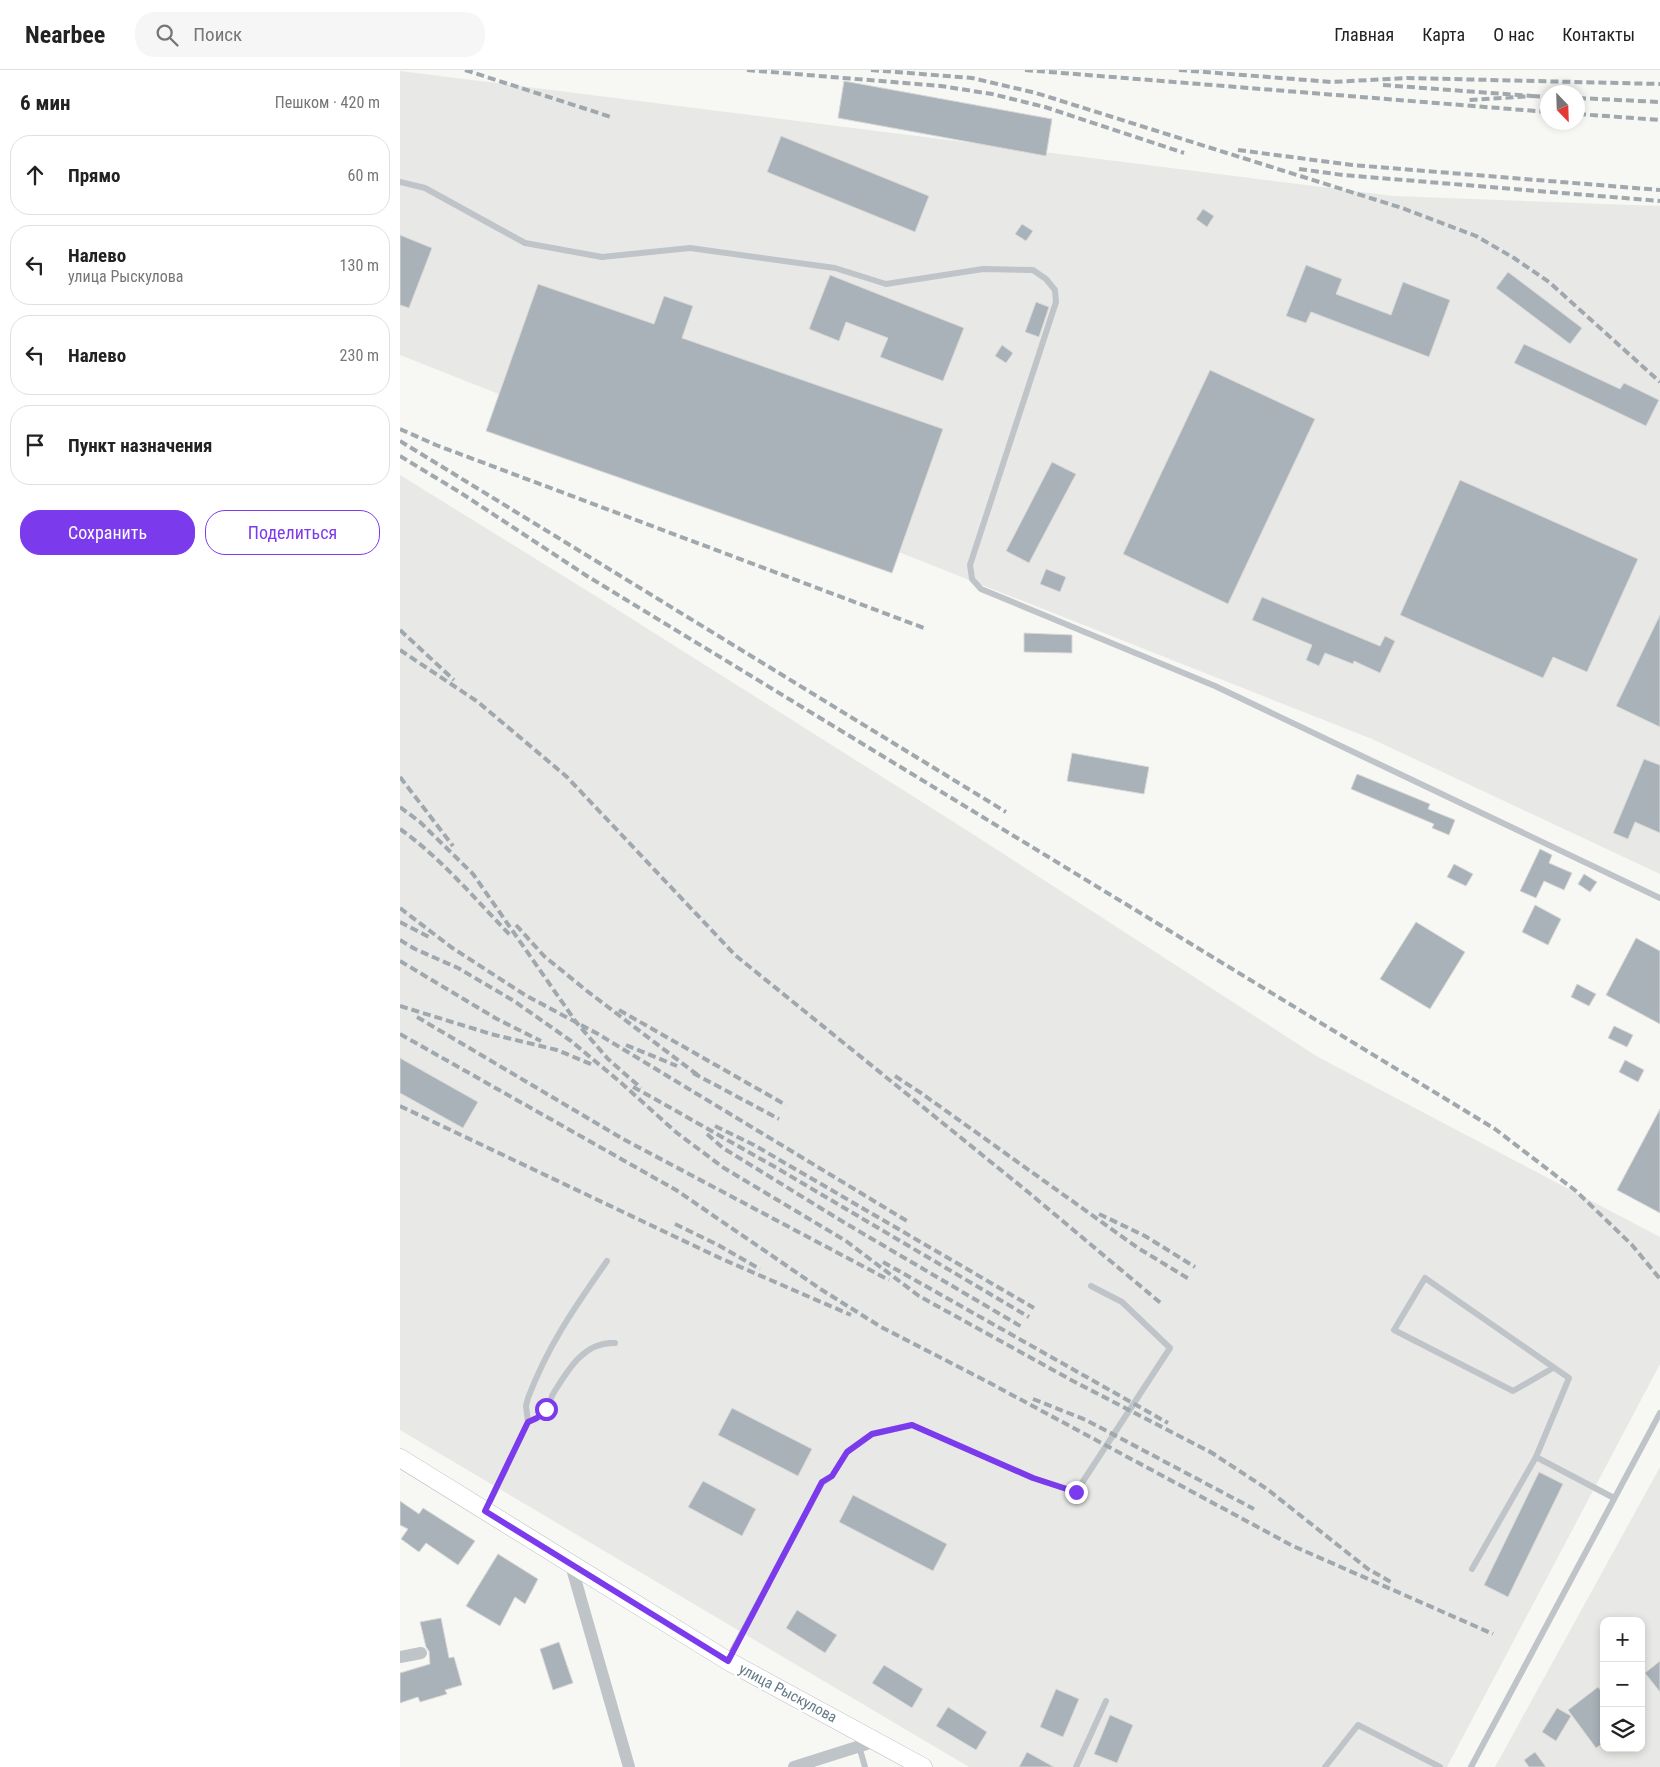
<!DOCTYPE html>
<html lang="ru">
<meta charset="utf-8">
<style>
:root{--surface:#fff;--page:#f6f6f6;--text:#222;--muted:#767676;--line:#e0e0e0;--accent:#7c3aed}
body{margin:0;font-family:"Roboto Condensed",sans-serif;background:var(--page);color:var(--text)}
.controls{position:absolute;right:15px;bottom:15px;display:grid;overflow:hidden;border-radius:10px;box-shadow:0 2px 8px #0003}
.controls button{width:45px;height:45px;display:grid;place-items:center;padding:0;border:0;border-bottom:1px solid var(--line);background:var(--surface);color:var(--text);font:25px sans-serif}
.compass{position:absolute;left:1140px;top:15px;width:45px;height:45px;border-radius:50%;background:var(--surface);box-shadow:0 2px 8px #0003;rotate:157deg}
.stop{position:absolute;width:15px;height:15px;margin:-11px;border:4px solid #7c3aed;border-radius:50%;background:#fff}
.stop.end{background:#7c3aed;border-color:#fff;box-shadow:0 1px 5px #0008}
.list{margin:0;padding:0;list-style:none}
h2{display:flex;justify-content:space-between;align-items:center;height:65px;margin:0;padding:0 20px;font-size:21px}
h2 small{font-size:16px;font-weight:400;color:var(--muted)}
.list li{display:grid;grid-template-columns:32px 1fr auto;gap:15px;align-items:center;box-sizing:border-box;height:80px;margin:0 10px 10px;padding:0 10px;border:1px solid var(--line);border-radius:20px}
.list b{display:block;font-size:19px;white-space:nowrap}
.list p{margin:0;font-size:16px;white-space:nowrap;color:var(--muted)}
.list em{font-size:16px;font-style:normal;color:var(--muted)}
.actions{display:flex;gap:10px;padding:15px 20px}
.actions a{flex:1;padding:11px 0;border:1px solid var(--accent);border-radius:20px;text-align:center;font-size:18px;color:var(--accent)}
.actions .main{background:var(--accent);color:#fff}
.icon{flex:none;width:28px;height:28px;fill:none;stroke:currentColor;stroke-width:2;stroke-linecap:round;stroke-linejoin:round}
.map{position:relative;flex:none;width:1260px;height:1697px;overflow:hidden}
header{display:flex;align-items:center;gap:30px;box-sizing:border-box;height:70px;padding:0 25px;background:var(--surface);border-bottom:1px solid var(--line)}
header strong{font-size:24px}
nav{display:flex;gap:28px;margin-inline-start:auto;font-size:18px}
.search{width:350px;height:45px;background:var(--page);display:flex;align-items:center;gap:12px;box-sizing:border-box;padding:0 18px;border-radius:20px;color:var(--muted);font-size:19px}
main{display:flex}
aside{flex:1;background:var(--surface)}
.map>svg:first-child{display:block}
</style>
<header>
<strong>Nearbee</strong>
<div class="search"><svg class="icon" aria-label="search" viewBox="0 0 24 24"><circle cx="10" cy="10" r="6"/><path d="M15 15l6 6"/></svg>Поиск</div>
<nav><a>Главная</a><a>Карта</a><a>О нас</a><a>Контакты</a></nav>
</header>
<main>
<aside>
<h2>6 мин<small>Пешком · 420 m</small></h2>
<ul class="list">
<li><svg class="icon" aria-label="ahead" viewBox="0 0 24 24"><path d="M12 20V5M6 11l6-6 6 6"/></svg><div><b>Прямо</b></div><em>60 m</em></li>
<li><svg class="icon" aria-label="left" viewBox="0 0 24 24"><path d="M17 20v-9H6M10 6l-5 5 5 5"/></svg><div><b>Налево</b><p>улица Рыскулова</p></div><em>130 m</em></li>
<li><svg class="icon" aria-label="left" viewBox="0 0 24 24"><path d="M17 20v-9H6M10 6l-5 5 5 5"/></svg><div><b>Налево</b></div><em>230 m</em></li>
<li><svg class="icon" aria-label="arrive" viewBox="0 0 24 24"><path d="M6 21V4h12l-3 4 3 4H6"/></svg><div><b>Пункт назначения</b></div></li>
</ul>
<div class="actions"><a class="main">Сохранить</a><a>Поделиться</a></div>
</aside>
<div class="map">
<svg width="1260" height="1697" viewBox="0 0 1260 1697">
<rect width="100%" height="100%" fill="#f7f7f3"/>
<g fill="#e8e9e7" fill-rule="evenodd">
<path d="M 0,1 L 994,126 L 1260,136 L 1260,804 L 972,669 L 0,285 Z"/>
<path d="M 0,405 L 194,525 L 568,761 L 918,987 L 1260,1167 L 1260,1294 L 1047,1697 L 569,1697 L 0,1360 Z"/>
<path d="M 1260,1397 L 1260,1697 L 1095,1697 ZM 1204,1551 L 1241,1551 L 1241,1678 L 1204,1678 Z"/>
</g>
<g fill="#a8b2b8" stroke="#d9d8d6">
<path d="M 444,11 L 652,49 L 646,86 L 438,48 Z"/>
<path d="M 381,66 L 529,126 L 515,162 L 367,102 Z"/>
<path d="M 803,139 L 814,146 L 807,157 L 796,149 Z"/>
<path d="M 622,154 L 633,161 L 626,171 L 615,164 Z"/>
<path d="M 0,165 L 32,178 L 9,238 L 0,235 Z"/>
<path d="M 906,195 L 942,209 L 936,224 L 991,245 L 1003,212 L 1050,230 L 1029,287 L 911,242 L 906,253 L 886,246 Z"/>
<path d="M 1108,202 L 1182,258 L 1170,274 L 1096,218 Z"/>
<path d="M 430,205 L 564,258 L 543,311 L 480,287 L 488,268 L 446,252 L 439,271 L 409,259 Z"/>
<path d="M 138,214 L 254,254 L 264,226 L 293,236 L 282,268 L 543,359 L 492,503 L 86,361 Z"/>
<path d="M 636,232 L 649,237 L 639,267 L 625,262 Z"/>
<path d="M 1124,274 L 1220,319 L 1224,313 L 1259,330 L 1246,356 L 1114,293 Z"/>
<path d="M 602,275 L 613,283 L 606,293 L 595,286 Z"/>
<path d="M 810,300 L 915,349 L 828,534 L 723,484 Z"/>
<path d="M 652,392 L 676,404 L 629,493 L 606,481 Z"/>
<path d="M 1060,410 L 1238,489 L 1187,602 L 1153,587 L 1143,608 L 1000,545 Z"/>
<path d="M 646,499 L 666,507 L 660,522 L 640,514 Z"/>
<path d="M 862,527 L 980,576 L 985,566 L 995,571 L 980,603 L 954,591 L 953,594 L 925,583 L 919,596 L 906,590 L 912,575 L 852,550 Z"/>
<path d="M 1260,545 L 1260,657 L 1216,636 Z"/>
<path d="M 624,563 L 672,565 L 672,583 L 624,582 Z"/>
<path d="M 672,683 L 749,697 L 744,724 L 667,711 Z"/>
<path d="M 1244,689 L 1260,695 L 1260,763 L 1235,752 L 1228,769 L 1213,763 Z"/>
<path d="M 957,704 L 1030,734 L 1028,739 L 1055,750 L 1049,765 L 1032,758 L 1034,754 L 951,719 Z"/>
<path d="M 1140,779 L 1152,785 L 1149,793 L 1172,803 L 1164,820 L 1144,811 L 1136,828 L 1120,821 Z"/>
<path d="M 1054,794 L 1073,804 L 1066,816 L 1047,807 Z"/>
<path d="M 1184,804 L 1197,812 L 1190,822 L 1178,814 Z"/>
<path d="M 1135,835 L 1161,849 L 1148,875 L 1122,862 Z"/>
<path d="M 1016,852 L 1065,882 L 1030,939 L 980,909 Z"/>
<path d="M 1236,868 L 1260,881 L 1260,954 L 1206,925 Z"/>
<path d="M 1177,914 L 1196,924 L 1189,936 L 1171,927 Z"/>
<path d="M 1214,956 L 1233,965 L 1227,977 L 1208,968 Z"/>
<path d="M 0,988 L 78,1032 L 63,1058 L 0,1023 Z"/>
<path d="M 1225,990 L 1244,1000 L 1238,1012 L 1219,1002 Z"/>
<path d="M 1260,1039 L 1260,1143 L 1217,1120 Z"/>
<path d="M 332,1338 L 412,1379 L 398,1406 L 318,1365 Z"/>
<path d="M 1139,1402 L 1163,1414 L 1108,1527 L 1084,1515 Z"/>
<path d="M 303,1411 L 356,1439 L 342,1466 L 288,1437 Z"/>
<path d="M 453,1425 L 547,1474 L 533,1501 L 439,1452 Z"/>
<path d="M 0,1431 L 19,1444 L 23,1438 L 75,1471 L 58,1495 L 26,1473 L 19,1482 L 1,1469 L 8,1459 L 0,1455 Z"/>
<path d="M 98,1484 L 138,1509 L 125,1534 L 115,1527 L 100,1556 L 66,1536 Z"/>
<path d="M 397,1540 L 437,1565 L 425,1583 L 386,1558 Z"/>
<path d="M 41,1548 L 49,1588 L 54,1587 L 62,1615 L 45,1620 L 47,1624 L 20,1632 L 18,1627 L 0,1633 L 0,1603 L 30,1594 L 29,1581 L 26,1577 L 20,1552 Z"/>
<path d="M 159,1572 L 173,1613 L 153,1620 L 140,1579 Z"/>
<path d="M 1260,1591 L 1260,1622 L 1245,1603 Z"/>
<path d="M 484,1595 L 523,1619 L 512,1638 L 472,1613 Z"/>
<path d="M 1198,1617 L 1204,1625 L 1204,1673 L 1196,1678 L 1168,1640 Z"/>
<path d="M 656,1619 L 679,1629 L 663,1667 L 640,1657 Z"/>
<path d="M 548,1637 L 587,1662 L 576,1680 L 536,1656 Z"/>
<path d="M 1157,1638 L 1171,1646 L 1156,1671 L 1142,1662 Z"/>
<path d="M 710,1645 L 733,1655 L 717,1693 L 694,1684 Z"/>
<path d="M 627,1682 L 654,1697 L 619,1697 Z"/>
<path d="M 1135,1682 L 1146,1697 L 1129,1697 L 1124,1690 Z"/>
</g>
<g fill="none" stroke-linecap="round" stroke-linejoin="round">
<g stroke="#b4babf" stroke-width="19">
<path id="secondary" d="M 0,1388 L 328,1591 L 523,1697"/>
</g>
<g stroke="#bfc4c8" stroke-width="6">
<path d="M 0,112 L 25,118 L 125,173 L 202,187 L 290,178 L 435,198 L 486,214 L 583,199 L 633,200 L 646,209 L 655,220 L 656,232 L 570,495 L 572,509 L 581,519 L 815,616 L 1260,828"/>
<path d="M 128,1352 C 133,1350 138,1348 142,1344 C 147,1339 150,1331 153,1324 C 167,1301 184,1271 215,1273"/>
<path d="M 1136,1387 L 1169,1308 L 1025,1208 L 994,1260 L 1113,1321 L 1153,1298"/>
<path d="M 86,1440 L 128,1352 L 126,1336 L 128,1328 C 148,1275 175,1237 207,1191"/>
<path d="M 1072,1499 L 1136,1387 L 1214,1428"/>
<path d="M 328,1589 L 422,1413 L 432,1406 L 447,1382 L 472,1364 L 512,1355 L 633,1408 L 676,1422 L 770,1278 L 722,1232 L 691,1216"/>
<path d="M 459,1676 L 465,1697"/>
<path d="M 676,1697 L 706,1631"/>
<path d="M 925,1697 L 958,1655 L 1040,1697"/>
<path d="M 1071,1697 L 1260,1343"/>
</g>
<g stroke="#bfc4c8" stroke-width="12">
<path d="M 171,1495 L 229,1697"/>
<path d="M 0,1587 L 21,1583"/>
<path d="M 394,1697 L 476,1671"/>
</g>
<use href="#secondary" stroke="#fff" stroke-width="18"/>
<g stroke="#a0a8ae" stroke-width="4" stroke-dasharray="8 4" stroke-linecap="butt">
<path d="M 65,0 L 211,47"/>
<path d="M 347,0 L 541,16 L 592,24 L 645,37 L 784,83"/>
<path d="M 471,0 L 572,8 L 636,23 L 1002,138 L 1076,166 L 1114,188 L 1149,212 L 1260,312"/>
<path d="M 625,0 L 1148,42"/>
<path d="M 779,0 L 932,12 L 1008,8 L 1260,14"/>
<path d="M 983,15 L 1132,26 L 1069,30"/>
<path d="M 1132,26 L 1148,27"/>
<path d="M 1178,28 L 1260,32"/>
<path d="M 1178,44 L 1260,50"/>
<path d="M 838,80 L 952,95 L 1260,120"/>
<path d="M 899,99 L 943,105 L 1260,131"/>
<path d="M 0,359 L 36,375 L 524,558"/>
<path d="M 0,371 L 606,742"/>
<path d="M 0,386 L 61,423 L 187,506 L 1095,1059 L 1176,1121 L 1232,1175 L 1260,1209"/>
<path d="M 0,560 L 54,610"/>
<path d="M 0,580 L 78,632 L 167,707 L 335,885 L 628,1122 L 763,1235"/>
<path d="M 0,707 L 53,776"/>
<path d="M 0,737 L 20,752 L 73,804 L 176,952 L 208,989 L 241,1018"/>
<path d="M 0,759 C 41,788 75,829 110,865"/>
<path d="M 0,838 L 51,877 L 125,925 L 198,964 L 507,1151"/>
<path d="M 0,852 L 29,867"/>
<path d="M 116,855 L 144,886 L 187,921 L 299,1006"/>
<path d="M 0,870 L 15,879 L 58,898 L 114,931 L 171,971 L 219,1011 L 277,1063 L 324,1098 L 446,1171 L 519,1226 L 673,1311 L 816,1385"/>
<path d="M 0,891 L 97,949 L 141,971"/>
<path d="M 0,936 L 91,964 L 157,980 L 193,995"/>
<path d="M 219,940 L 386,1035"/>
<path d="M 17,947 L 223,1069 L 489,1210"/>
<path d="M 0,964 L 276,1120 L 422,1220 L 481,1257 L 588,1312 L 893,1476 L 1093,1564"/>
<path d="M 226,975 L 277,996"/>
<path d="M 293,1003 L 379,1049"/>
<path d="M 495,1006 L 521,1023 L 738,1178 L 789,1209"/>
<path d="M 233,1017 L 255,1029 L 375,1097 L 629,1247"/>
<path d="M 0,1036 L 322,1189 L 451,1245"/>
<path d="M 315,1056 L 354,1075 L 634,1238"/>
<path d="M 307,1064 L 323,1078 L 445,1153 L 622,1257"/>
<path d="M 699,1144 L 745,1166 L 795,1197"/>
<path d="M 275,1154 L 318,1175 L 360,1199"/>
<path d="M 483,1192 L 768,1353"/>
<path d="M 633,1329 L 686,1350 L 854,1439"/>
<path d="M 809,1381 L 867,1419 L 968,1499 L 991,1512"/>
</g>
</g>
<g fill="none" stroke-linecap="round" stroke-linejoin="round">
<path stroke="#7c3aed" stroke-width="6" d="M 146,1339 L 137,1348 L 128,1352 L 85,1441 L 328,1591 L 422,1412 L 432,1406 L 447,1382 L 472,1364 L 512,1355 L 633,1408 L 676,1422"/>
</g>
<g text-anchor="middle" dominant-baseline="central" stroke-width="5" stroke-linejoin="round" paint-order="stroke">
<g font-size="15" fill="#647987" stroke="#fff">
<text transform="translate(388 1623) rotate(28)">улица Рыскулова</text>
</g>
</g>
</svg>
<div class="controls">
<button>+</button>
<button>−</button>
<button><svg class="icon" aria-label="layers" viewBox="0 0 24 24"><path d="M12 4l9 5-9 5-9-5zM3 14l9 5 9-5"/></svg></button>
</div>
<svg class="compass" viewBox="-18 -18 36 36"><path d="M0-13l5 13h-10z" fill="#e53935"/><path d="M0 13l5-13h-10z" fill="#767676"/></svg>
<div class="stop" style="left:146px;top:1339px"></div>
<div class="stop end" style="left:676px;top:1422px"></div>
</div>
</main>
